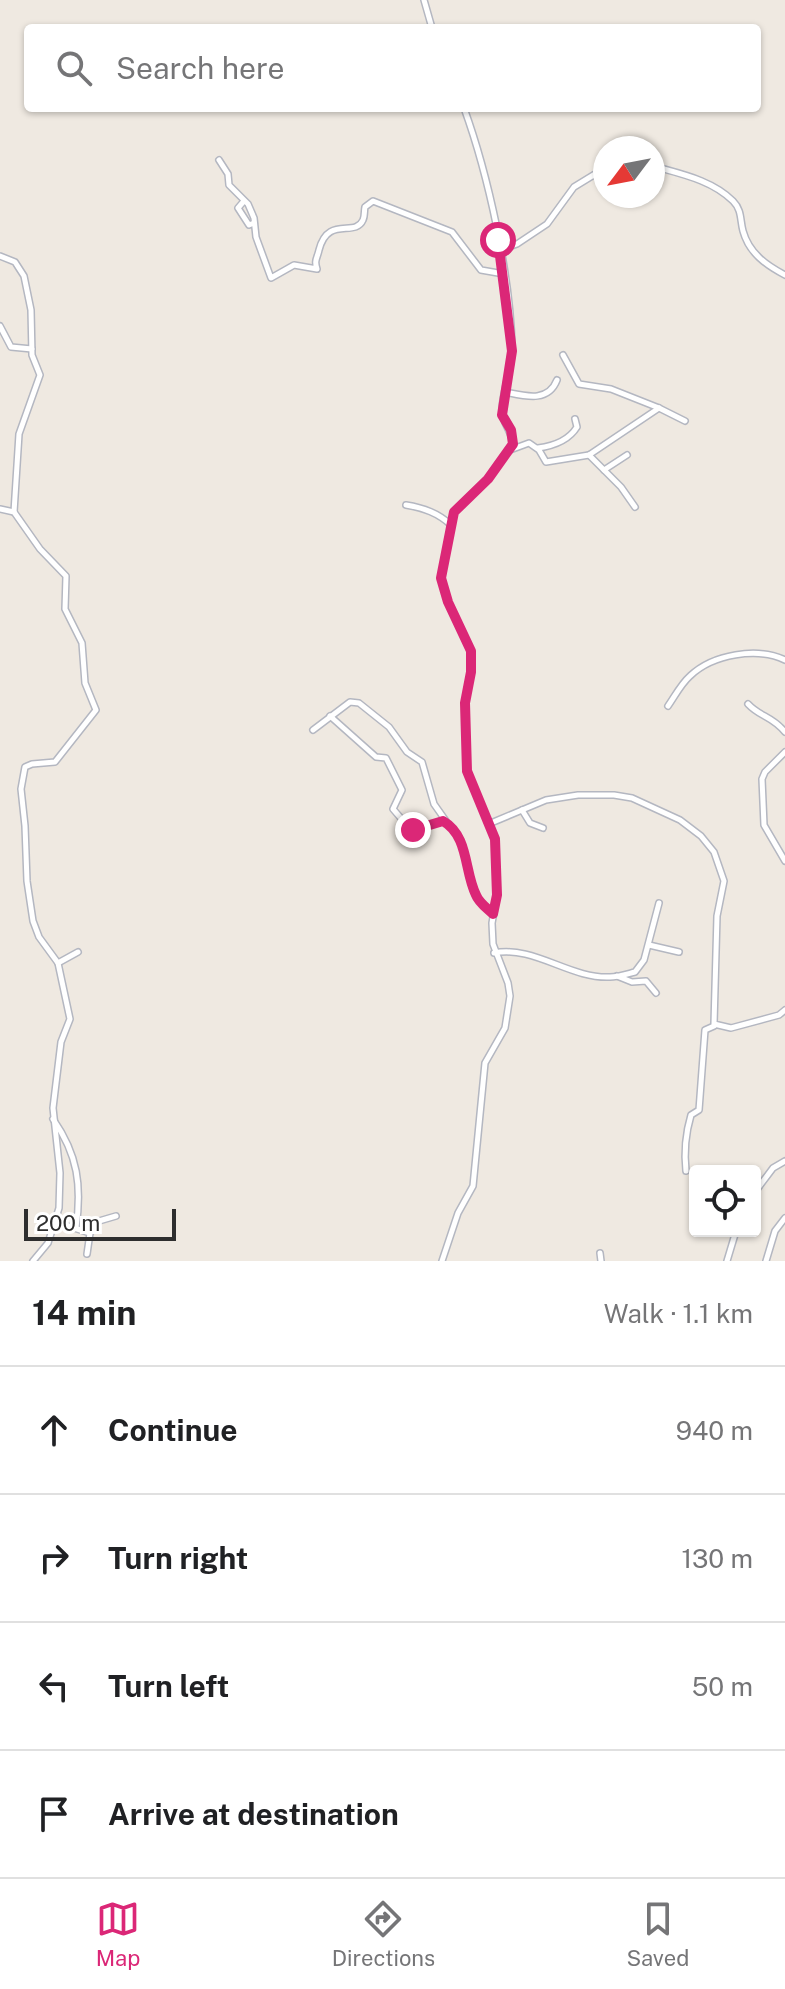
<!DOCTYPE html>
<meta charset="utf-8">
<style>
:root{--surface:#fff;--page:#f6f6f6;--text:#202124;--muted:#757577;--line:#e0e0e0;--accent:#db2777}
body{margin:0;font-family:"Public Sans",sans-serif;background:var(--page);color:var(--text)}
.controls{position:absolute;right:24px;bottom:24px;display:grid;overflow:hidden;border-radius:8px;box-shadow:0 2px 6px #0004}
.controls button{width:72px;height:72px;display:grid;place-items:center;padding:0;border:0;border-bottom:2px solid var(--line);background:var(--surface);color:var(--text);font:40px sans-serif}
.compass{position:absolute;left:593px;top:136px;width:72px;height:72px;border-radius:50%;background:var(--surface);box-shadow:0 2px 6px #0004;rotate:238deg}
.scale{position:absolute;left:24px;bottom:20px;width:152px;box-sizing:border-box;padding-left:8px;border:4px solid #2e2e2e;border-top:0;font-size:22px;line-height:28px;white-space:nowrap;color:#2e2e2e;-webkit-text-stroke:6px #fff;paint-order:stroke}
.stop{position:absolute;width:24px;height:24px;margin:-18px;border:6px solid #db2777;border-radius:50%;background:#fff}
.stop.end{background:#db2777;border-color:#fff;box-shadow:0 2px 8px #0008}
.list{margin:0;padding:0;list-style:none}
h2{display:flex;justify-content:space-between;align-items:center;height:104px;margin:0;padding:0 32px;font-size:34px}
h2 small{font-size:26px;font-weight:400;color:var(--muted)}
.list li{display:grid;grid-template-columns:52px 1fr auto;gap:24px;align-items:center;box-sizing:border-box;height:128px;padding:0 32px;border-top:2px solid var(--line)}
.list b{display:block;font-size:30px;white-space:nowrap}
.list em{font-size:26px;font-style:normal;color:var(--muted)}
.icon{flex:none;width:44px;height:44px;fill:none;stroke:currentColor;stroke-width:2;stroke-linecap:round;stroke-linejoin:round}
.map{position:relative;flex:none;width:785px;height:1261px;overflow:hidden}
.search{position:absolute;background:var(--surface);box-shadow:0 2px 6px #0004;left:24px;right:24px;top:24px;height:88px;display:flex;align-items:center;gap:20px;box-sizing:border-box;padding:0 28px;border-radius:8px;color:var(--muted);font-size:30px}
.sheet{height:616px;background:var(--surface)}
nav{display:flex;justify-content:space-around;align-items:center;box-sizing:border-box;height:112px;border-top:2px solid var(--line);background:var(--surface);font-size:22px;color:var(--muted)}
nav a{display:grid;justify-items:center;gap:4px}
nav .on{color:var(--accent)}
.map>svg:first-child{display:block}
</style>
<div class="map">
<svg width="785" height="1261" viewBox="0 0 785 1261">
<rect width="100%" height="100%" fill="#efe9e1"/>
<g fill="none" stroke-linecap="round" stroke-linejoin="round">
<g stroke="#b4b7c1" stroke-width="8">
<g id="minor">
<path d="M 424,0 L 432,28"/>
<path d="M 219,160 L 228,174 L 229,185 L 248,204 L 254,218 L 256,237 L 271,278 L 294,265 L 317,269 C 314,260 317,259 319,250 C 328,215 355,238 363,220 C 365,216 364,211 365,207 L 373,201 L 452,232 L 481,270 L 504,274"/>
<path d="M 653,166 C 681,174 712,180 733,201 C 742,210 740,220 743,231 C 749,253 766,265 785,275"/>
<path d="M 244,201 L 238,208 L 249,225 L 254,223"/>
<path d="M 500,250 L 517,244 L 547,224 L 574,187 L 605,168"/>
<path d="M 0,256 L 15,262 L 24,276 L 31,310 L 32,355 L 40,375 L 19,434 L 14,512"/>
<path d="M 0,326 L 11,347 L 32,349"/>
<path d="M 563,355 L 579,384 L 611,389 L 659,408 L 685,421"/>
<path d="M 505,392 C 525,396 548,403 557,380"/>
<path d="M 538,448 C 553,446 569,440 577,427 L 575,419"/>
<path d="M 510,450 L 529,443 L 539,450 L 546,462 L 589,455 L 659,408"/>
<path d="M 589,455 L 621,487 L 635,507"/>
<path d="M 604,470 L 627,455"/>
<path d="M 406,505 C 424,508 438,513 451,525"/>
<path d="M 0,509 L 14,512 L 40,549 L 66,576 L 65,609 L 82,643 L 85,683 L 96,710 L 55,762 L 32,764 L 25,767 L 21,789 L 25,826 L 27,881 L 33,921 L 39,937 L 58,963 L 70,1019 L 61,1042 L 53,1108 L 60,1173 L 59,1208 L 48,1243 L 33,1261"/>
<path d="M 748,704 C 760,717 772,716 785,732"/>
<path d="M 668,706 C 675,696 681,684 690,676 C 713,654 757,647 785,660"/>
<path d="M 330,716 L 376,757 L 386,758 L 402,790 L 393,809 L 411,830 L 443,821 C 469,835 464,871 475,894 C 479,902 486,907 492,913"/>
<path d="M 313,730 L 350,702 L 359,703 L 389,727 L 407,752 L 422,762 L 434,804 L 446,821"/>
<path d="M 785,752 L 765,772 L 762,779 L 764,825 L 785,861"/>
<path d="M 522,810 L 530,823 L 543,828"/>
<path d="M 491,823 L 546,800 L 578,795 L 614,795 L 632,798 L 680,820 L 701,836 L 714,852 L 724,881 L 717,916 L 714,1024 L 731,1028 L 779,1015 L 785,1010"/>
<path d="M 649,945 L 679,952"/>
<path d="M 494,953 C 534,945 570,979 610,977 C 618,977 627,974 635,972 L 644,960 L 659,903"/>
<path d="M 58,963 L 78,952"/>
<path d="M 617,976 L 632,982 L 646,981 L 656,993"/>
<path d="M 53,1119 C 78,1155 82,1186 76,1228"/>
<path d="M 686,1171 C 684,1153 686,1132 691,1115 L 699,1110 L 705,1030 L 714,1026"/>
<path d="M 755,1192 L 773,1168 L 785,1161"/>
<path d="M 55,1222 L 90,1233 L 87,1254"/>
<path d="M 90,1233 L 99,1221 L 116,1216"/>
<path d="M 600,1253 L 601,1261"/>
<path d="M 442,1261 L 458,1213 L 473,1186 L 485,1063 L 505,1028 L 510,996 L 508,983 L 493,944 L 492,923 L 497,895 L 495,839 L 467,771 L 465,703 L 471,672 L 471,651 L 448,602 L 441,578 L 454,512 L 488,479 L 513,444 C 512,431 501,422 502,409 C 503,389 512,369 512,349 C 511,278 488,174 464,108"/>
<path d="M 727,1261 L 736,1231"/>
<path d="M 766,1261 L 775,1231 L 785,1218"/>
</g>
</g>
<use href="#minor" stroke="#fff" stroke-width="5"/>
</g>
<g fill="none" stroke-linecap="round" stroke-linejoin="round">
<path stroke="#db2777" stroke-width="10" d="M 413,830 L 443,821 C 469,836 464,871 476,895 C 479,903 487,908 493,914 L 497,895 L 495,839 L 467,771 L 465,703 L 471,672 L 471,651 L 448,602 L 441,578 L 454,512 L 488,479 L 513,444 L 511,430 L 502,415 L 512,351 L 498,240"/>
</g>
</svg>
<div class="controls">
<button><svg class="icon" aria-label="locate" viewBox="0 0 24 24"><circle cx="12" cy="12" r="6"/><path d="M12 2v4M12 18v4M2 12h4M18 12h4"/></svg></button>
</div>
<svg class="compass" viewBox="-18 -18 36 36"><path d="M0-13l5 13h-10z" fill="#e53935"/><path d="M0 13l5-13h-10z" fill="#757577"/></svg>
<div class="scale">200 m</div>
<div class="stop" style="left:498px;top:240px"></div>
<div class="stop end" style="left:413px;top:830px"></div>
<div class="search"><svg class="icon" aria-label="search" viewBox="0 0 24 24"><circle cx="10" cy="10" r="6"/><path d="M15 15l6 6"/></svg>Search here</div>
</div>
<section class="sheet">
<h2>14 min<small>Walk · 1.1 km</small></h2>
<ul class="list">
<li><svg class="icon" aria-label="ahead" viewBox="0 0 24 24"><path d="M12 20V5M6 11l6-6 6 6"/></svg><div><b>Continue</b></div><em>940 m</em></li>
<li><svg class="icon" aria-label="right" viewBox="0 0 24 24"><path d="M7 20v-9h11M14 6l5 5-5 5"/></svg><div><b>Turn right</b></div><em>130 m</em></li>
<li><svg class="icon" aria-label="left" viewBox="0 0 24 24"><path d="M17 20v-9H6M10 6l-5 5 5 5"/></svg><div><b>Turn left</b></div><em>50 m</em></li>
<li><svg class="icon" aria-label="arrive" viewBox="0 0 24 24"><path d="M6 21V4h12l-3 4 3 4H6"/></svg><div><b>Arrive at destination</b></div></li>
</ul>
</section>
<nav>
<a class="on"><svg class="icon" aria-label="map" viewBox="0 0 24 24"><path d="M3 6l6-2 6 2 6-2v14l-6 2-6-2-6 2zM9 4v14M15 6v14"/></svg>Map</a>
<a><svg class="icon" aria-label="directions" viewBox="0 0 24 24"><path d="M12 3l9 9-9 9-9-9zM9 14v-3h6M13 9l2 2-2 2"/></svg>Directions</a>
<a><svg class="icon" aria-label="saved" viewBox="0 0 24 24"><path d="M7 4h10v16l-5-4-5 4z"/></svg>Saved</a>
</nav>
